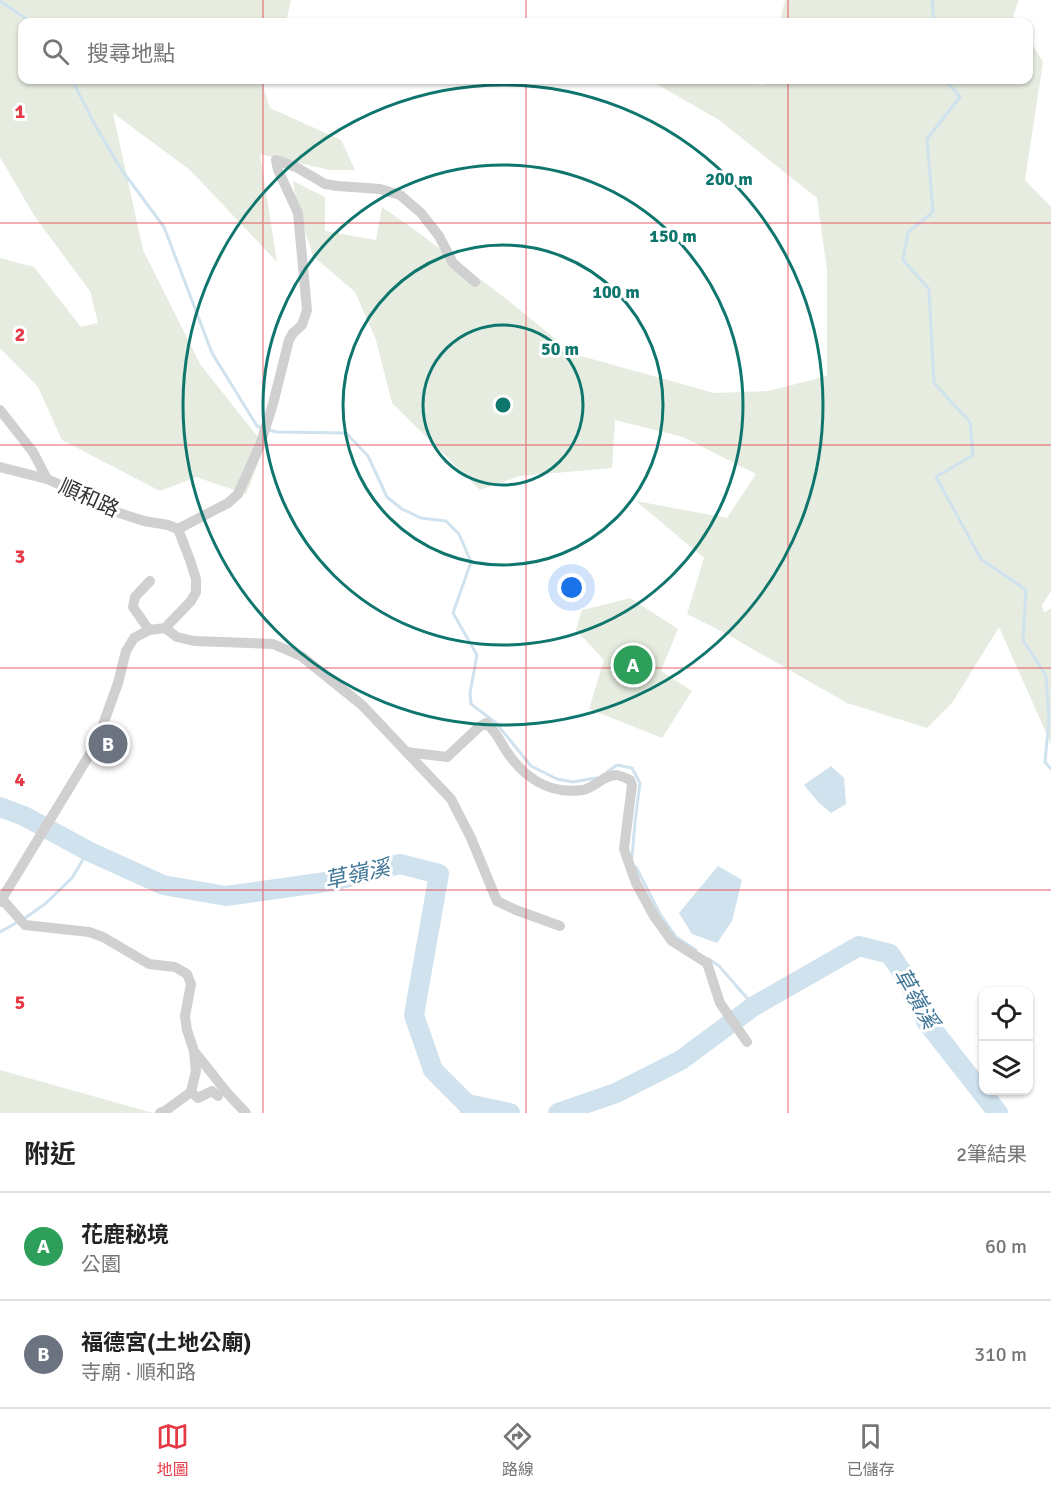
<!DOCTYPE html>
<html lang="zh-TW">
<meta charset="utf-8">
<style>
:root{--surface:#fff;--page:#f2f2f2;--text:#222;--muted:#767676;--line:#e0e0e0;--accent:#e63946}
body{margin:0;font-family:Signika,"Noto Sans TC",sans-serif;background:var(--page);color:var(--text)}
.controls{position:absolute;right:18px;bottom:18px;display:grid;overflow:hidden;border-radius:12px;box-shadow:0 2px 4px #0004}
.controls button{width:54px;height:54px;display:grid;place-items:center;padding:0;border:0;border-bottom:2px solid var(--line);background:var(--surface);color:var(--text);font:30px sans-serif}
.you{position:absolute;left:572px;top:588px;width:21px;height:21px;margin:-15px;border:4px solid #fff;border-radius:50%;background:#1a73e8;box-shadow:0 0 0 9px #1a73e833}
.badge{display:grid;place-items:center;width:39px;height:39px;border-radius:50%;background:var(--accent);color:#fff;font-size:20px;font-weight:700}
.pin{position:absolute;translate:-50% -50%;border:3px solid #fff;box-shadow:0 2px 6px #0006}
.list{margin:0;padding:0;list-style:none}
h2{display:flex;justify-content:space-between;align-items:center;height:78px;margin:0;padding:0 24px;font-size:26px}
h2 small{font-size:20px;font-weight:400;color:var(--muted)}
.list li{display:grid;grid-template-columns:39px 1fr auto;gap:18px;align-items:center;box-sizing:border-box;height:108px;padding:0 24px;border-top:2px solid var(--line)}
.list b{display:block;font-size:22px;white-space:nowrap}
.list p{margin:0;font-size:20px;white-space:nowrap;color:var(--muted)}
.list em{font-size:20px;font-style:normal;color:var(--muted)}
.icon{flex:none;width:33px;height:33px;fill:none;stroke:currentColor;stroke-width:2;stroke-linecap:round;stroke-linejoin:round}
.map{position:relative;flex:none;width:1051px;height:1113px;overflow:hidden}
.search{position:absolute;background:var(--surface);box-shadow:0 2px 4px #0004;left:18px;right:18px;top:18px;height:66px;display:flex;align-items:center;gap:15px;box-sizing:border-box;padding:0 21px;border-radius:12px;color:var(--muted);font-size:22px}
.sheet{height:294px;background:var(--surface)}
nav{display:flex;justify-content:space-around;align-items:center;box-sizing:border-box;height:84px;border-top:2px solid var(--line);background:var(--surface);font-size:16px;color:var(--muted)}
nav a{display:grid;justify-items:center;gap:3px}
nav .on{color:var(--accent)}
.map>svg:first-child{display:block}
</style>
<div class="map">
<svg width="1051" height="1113" viewBox="0 0 1051 1113">
<rect width="100%" height="100%" fill="#fff"/>
<g fill="#e6ecdf">
<path d="M 0,0 L 291,0 L 286,22 L 22,22 L 22,80 L 261,80 L 270,108 L 341,140 L 355,170 L 330,170 L 260,154 L 277,262 L 190,170 L 113,113 L 143,250 L 200,364 L 265,446 L 246,494 L 196,477 L 160,491 L 62,440 L 38,387 L 0,348 L 0,258 L 34,267 L 81,327 L 98,323 L 90,291 L 35,217 L 0,157 Z"/>
<path d="M 785,0 L 1019,0 L 1013,16 L 1018,22 L 780,22 Z"/>
<path d="M 1029,39 L 1043,62 L 1025,180 L 1051,207 L 1051,591 L 1042,605 L 1044,613 L 1051,608 L 1051,744 L 999,627 L 952,703 L 927,728 L 847,703 L 723,632 L 687,614 L 704,558 L 636,501 L 727,518 L 756,474 L 683,437 L 615,420 L 612,468 L 520,476 L 480,490 L 392,403 L 376,340 L 355,292 L 313,256 L 297,205 L 293,181 L 325,197 L 325,231 L 376,240 L 382,207 L 415,230 L 505,298 L 574,354 L 714,393 L 768,391 L 827,376 L 827,270 L 817,198 L 719,120 L 650,80 L 727,80 L 764,85 L 766,80 L 1028,80 Z"/>
<path d="M 630,598 L 678,629 L 661,671 L 692,691 L 662,738 L 589,709 L 604,660 L 576,630 L 582,610 Z"/>
<path d="M 0,1070 L 153,1113 L 0,1113 Z"/>
</g>
<g fill="#cfe2ee">
<path d="M 831,766 L 844,778 L 846,804 L 831,813 L 819,803 L 804,785 Z"/>
<path d="M 718,866 L 742,880 L 732,921 L 717,943 L 692,934 L 679,913 Z"/>
</g>
<g fill="none" stroke-linecap="round" stroke-linejoin="round">
<g stroke="#cfe2ee" stroke-width="3">
<path d="M 934,0 L 932,1 L 934,22"/>
<path d="M 0,1 L 31,22"/>
<path d="M 72,80 L 96,127 L 121,169 L 164,227 L 212,353 L 257,426 L 262,428"/>
<path d="M 945,80 L 960,97 L 927,139 L 933,212 L 908,232 L 903,260 L 929,289 L 934,383 L 970,422 L 973,455 L 936,477 L 981,559 L 1026,590 L 1023,640 L 1046,676 L 1049,719 L 1045,762 L 1051,769"/>
<path d="M 268,430 L 277,432 L 346,433 L 368,456 L 387,497 L 402,509 L 421,518 L 446,521 L 459,534 L 471,562 L 453,613 L 477,655 L 470,693 L 471,704 L 496,723 L 531,766 L 557,779 L 573,782 L 596,778"/>
<path d="M 607,772 L 617,765 L 632,768 L 640,783 L 635,822 L 632,858"/>
<path d="M 636,867 L 660,914 L 676,937 L 696,950"/>
<path d="M 25,918 L 45,904 L 72,878 L 88,851"/>
<path d="M 0,932 L 16,923"/>
<path d="M 709,959 L 719,966 L 754,1006"/>
<path d="M 461,1113 L 467,1104"/>
</g>
<g stroke="#cfe2ee" stroke-width="20">
<path d="M 0,807 L 24,816 L 88,851 L 163,885 L 226,896 L 333,881 L 400,864 L 439,874 L 414,1015 L 433,1070 L 467,1104 L 510,1113"/>
<path d="M 558,1113 L 616,1093 L 681,1060 L 754,1006 L 859,946 L 890,954 L 910,984 L 926,1021 L 998,1113"/>
</g>
<g stroke="#d0d0d0" stroke-width="10">
<path d="M 0,410 L 33,452 L 47,479 L 72,490 L 110,510 L 144,521 L 168,525 L 178,529 L 190,560 L 196,579 L 196,592 L 191,601 L 165,628 L 149,630 L 134,638 L 126,651 L 118,683 L 96,744 L 0,902"/>
<path d="M 0,467 L 47,479"/>
<path d="M 178,529 L 228,503 L 238,494 L 260,445 L 273,404 L 289,340 L 293,333 L 302,325 L 307,310 L 298,213 L 278,170 L 276,160 L 296,167 L 325,184 L 338,186 L 380,189 L 400,195 L 421,213 L 439,236 L 453,263 L 475,282"/>
<path d="M 165,628 L 177,637 L 194,641 L 273,644 L 301,656 L 362,705 L 451,799 L 471,838 L 497,901 L 516,910 L 560,926"/>
<path d="M 149,630 L 133,607 L 135,597 L 150,581"/>
<path d="M 406,752 L 447,757 L 479,727 L 486,723 C 495,730 499,739 505,749 C 523,777 549,795 583,790 C 595,788 604,774 617,775 C 621,776 626,778 630,780 L 632,785 L 624,849 L 636,883 L 654,916 L 672,941 L 707,963 L 720,1003 L 747,1042"/>
<path d="M 2,899 L 25,925 L 89,932 L 103,937 L 149,964 L 175,967 L 187,974 L 191,984 L 185,1016 L 187,1030 L 194,1051 L 229,1095 L 246,1113"/>
<path d="M 194,1052 L 196,1071 L 191,1092 L 198,1098 L 212,1091 L 218,1096"/>
<path d="M 160,1113 L 165,1111 L 191,1092"/>
</g>
</g>
<path fill="none" stroke="#e63946" stroke-width="1.5" stroke-opacity="0.55" d="M 263,0 L 263,22M 526,0 L 526,22M 788,0 L 788,22M 263,80 L 263,1113M 526,80 L 526,1113M 788,80 L 788,1113M 0,223 L 1051,223M 0,445 L 1051,445M 0,668 L 1051,668M 0,890 L 1051,890"/>
<g fill="none" stroke="#0f766e" stroke-width="3">
<circle cx="503" cy="405" r="80"/>
<circle cx="503" cy="405" r="160"/>
<circle cx="503" cy="405" r="240"/>
<circle cx="503" cy="405" r="320"/>
</g>
<g text-anchor="middle" dominant-baseline="central" stroke-width="6" stroke-linejoin="round" paint-order="stroke">
<g font-size="21" fill="#333" stroke="#fff">
<text transform="translate(89 498) rotate(24)">順和路</text>
</g>
<g font-size="22" font-style="italic" fill="#3f7597" stroke="#fff">
<text transform="translate(357 874) rotate(-12)">草嶺溪</text>
<text transform="translate(916 998) rotate(60)">草嶺溪</text>
</g>
</g>
<g font-size="20" text-anchor="middle" font-weight="bold" fill="#e63946" stroke="#fff" stroke-width="6" stroke-linejoin="round" paint-order="stroke">
<text x="20" y="118">1</text>
<text x="20" y="341">2</text>
<text x="20" y="563">3</text>
<text x="20" y="786">4</text>
<text x="20" y="1009">5</text>
</g>
<circle cx="503" cy="405" r="9" fill="#0f766e" stroke="#fff" stroke-width="3"/>
<g font-size="18" text-anchor="middle" font-weight="bold" fill="#0f766e" stroke="#fff" stroke-width="6" stroke-linejoin="round" paint-order="stroke">
<text x="729" y="185">200 m</text>
<text x="673" y="242">150 m</text>
<text x="616" y="298">100 m</text>
<text x="560" y="355">50 m</text>
</g>
</svg>
<div class="controls">
<button><svg class="icon" aria-label="locate" viewBox="0 0 24 24"><circle cx="12" cy="12" r="6"/><path d="M12 2v4M12 18v4M2 12h4M18 12h4"/></svg></button>
<button><svg class="icon" aria-label="layers" viewBox="0 0 24 24"><path d="M12 4l9 5-9 5-9-5zM3 14l9 5 9-5"/></svg></button>
</div>
<div class="you"></div>
<div class="pin badge" style="left:633px;top:665px;background:#2e9e5b">A</div>
<div class="pin badge" style="left:108px;top:744px;background:#6b7280">B</div>
<div class="search"><svg class="icon" aria-label="search" viewBox="0 0 24 24"><circle cx="10" cy="10" r="6"/><path d="M15 15l6 6"/></svg>搜尋地點</div>
</div>
<section class="sheet">
<h2>附近<small>2筆結果</small></h2>
<ul class="list">
<li><span class="badge" style="background:#2e9e5b">A</span><div><b>花鹿秘境</b><p>公園</p></div><em>60 m</em></li>
<li><span class="badge" style="background:#6b7280">B</span><div><b>福德宮(土地公廟)</b><p>寺廟 · 順和路</p></div><em>310 m</em></li>
</ul>
</section>
<nav>
<a class="on"><svg class="icon" aria-label="map" viewBox="0 0 24 24"><path d="M3 6l6-2 6 2 6-2v14l-6 2-6-2-6 2zM9 4v14M15 6v14"/></svg>地圖</a>
<a><svg class="icon" aria-label="directions" viewBox="0 0 24 24"><path d="M12 3l9 9-9 9-9-9zM9 14v-3h6M13 9l2 2-2 2"/></svg>路線</a>
<a><svg class="icon" aria-label="saved" viewBox="0 0 24 24"><path d="M7 4h10v16l-5-4-5 4z"/></svg>已儲存</a>
</nav>
